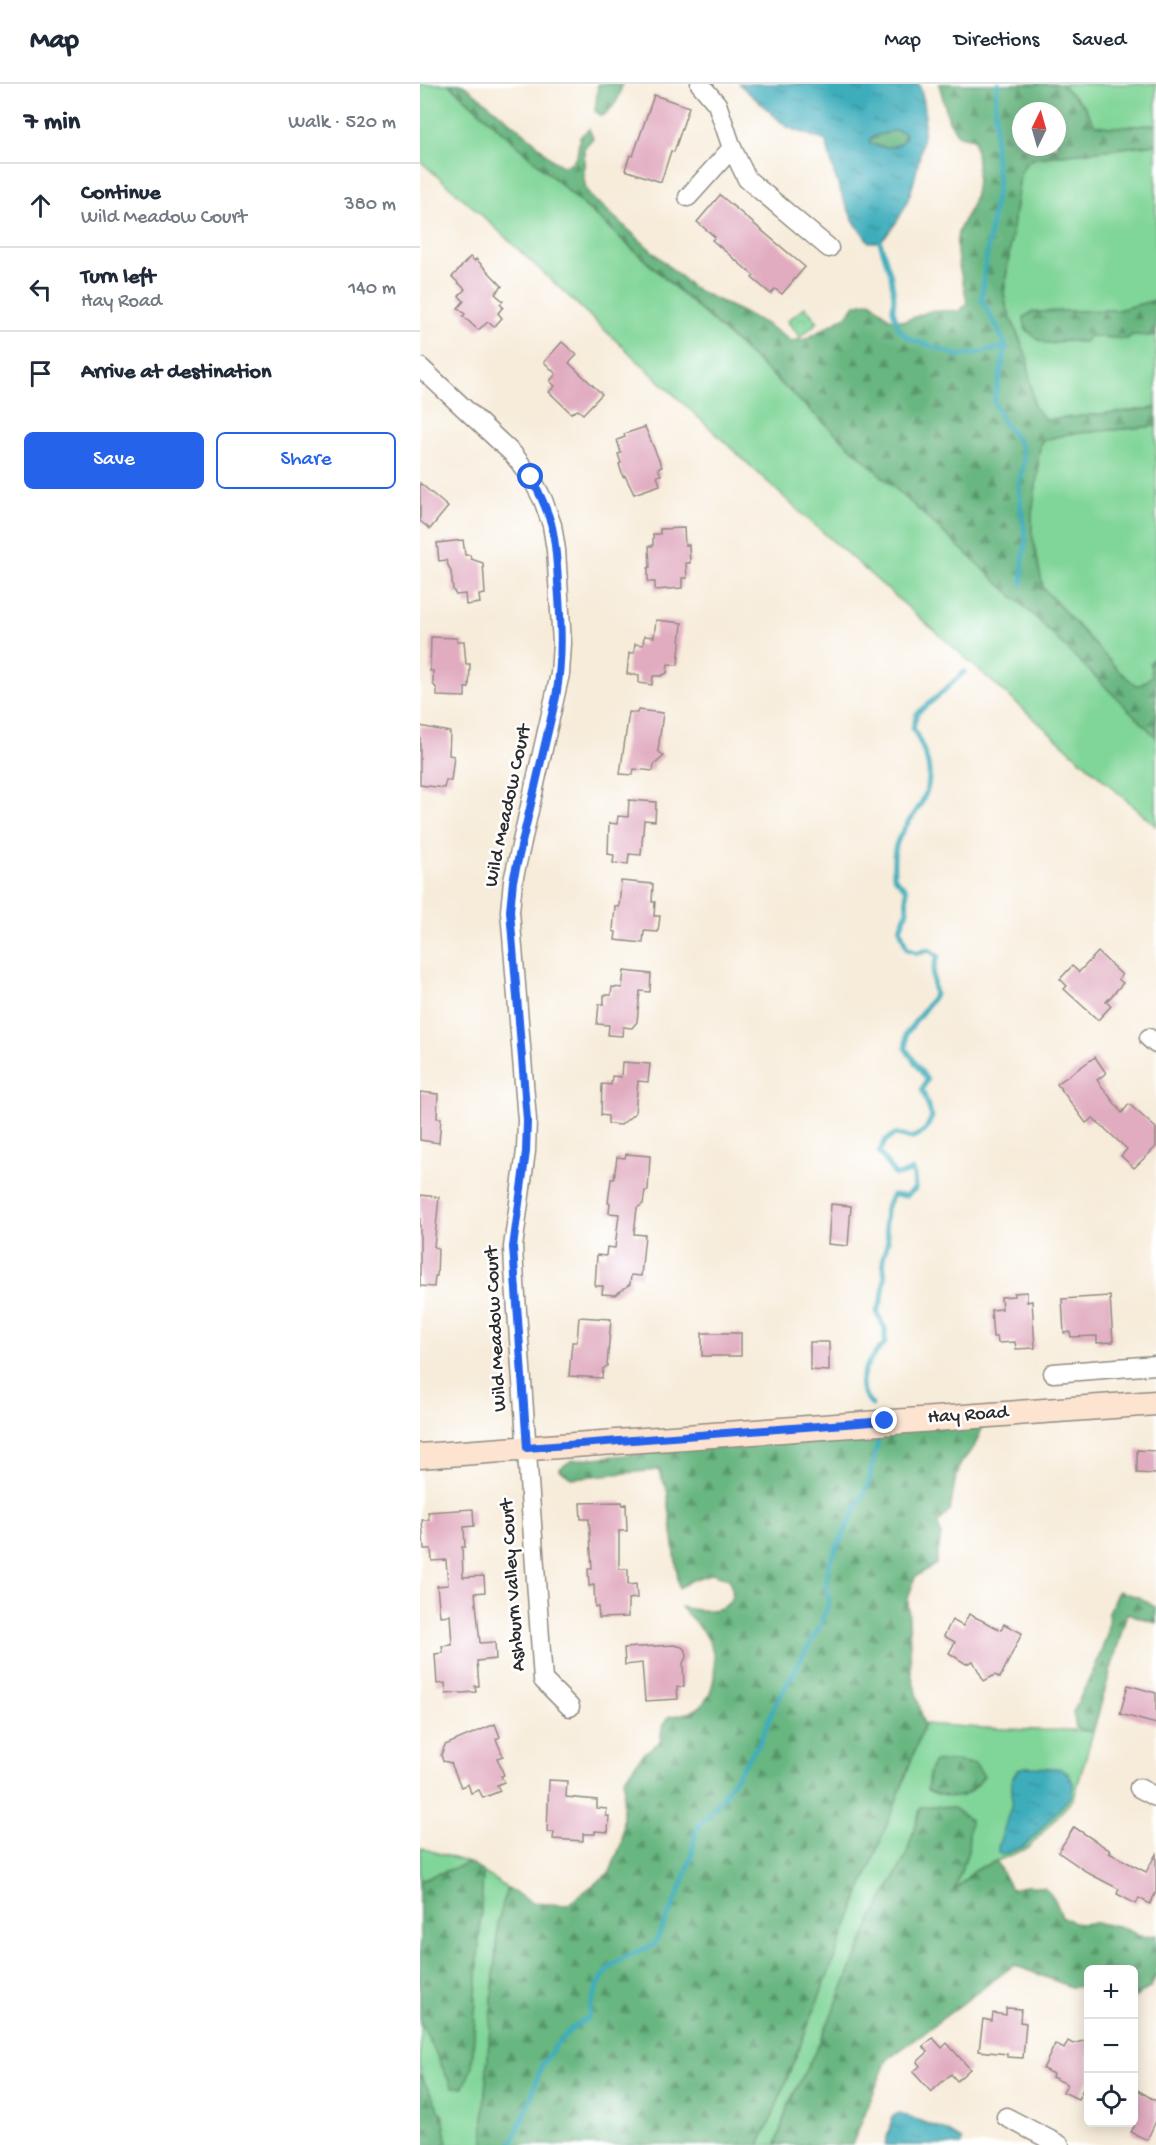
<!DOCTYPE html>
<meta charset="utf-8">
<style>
:root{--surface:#fff;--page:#f6f6f7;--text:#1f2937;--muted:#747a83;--line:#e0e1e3;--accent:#2563eb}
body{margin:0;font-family:"Gochi Hand",sans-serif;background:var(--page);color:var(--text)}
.controls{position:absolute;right:18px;bottom:18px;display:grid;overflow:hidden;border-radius:9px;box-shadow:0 3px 15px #0003}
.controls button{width:54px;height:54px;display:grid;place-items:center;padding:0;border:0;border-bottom:2px solid var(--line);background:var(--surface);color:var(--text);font:30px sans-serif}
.compass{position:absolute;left:592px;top:18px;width:54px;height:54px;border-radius:50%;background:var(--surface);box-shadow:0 3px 15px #0003;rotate:5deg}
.stop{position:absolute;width:18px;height:18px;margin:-14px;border:4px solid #2563eb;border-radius:50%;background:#fff}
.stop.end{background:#2563eb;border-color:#fff;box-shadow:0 2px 6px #0008}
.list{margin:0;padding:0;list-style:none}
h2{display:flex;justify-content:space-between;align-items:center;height:78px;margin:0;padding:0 24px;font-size:26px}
h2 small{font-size:20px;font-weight:400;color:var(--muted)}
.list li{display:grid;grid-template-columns:39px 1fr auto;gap:18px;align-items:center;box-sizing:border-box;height:84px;padding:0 24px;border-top:2px solid var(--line)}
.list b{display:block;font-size:22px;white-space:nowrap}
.list p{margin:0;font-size:20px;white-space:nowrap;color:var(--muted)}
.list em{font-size:20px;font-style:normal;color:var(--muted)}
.actions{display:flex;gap:12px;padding:18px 24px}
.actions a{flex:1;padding:14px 0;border:2px solid var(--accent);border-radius:9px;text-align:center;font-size:21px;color:var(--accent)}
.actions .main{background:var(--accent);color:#fff}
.icon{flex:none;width:33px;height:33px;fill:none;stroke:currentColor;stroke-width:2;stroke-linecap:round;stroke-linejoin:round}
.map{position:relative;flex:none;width:736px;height:2061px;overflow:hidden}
header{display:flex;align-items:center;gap:36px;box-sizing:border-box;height:84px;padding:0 30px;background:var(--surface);border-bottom:2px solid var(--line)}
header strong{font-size:28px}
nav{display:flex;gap:33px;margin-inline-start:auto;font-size:21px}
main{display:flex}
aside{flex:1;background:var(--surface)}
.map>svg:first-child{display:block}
</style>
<header>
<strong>Map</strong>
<nav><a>Map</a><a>Directions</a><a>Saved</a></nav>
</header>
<main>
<aside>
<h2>7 min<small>Walk · 520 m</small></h2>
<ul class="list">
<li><svg class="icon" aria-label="ahead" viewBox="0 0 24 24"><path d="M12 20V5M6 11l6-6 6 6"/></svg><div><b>Continue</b><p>Wild Meadow Court</p></div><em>380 m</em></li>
<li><svg class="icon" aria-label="left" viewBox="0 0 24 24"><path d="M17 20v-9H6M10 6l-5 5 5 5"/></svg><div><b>Turn left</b><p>Hay Road</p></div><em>140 m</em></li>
<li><svg class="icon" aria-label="arrive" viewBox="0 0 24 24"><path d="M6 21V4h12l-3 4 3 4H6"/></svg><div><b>Arrive at destination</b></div></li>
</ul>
<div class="actions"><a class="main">Save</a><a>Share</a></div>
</aside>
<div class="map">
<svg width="736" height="2061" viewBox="0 0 736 2061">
<defs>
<pattern id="forest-firs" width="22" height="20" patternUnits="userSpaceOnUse" patternTransform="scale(1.5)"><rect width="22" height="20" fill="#68b680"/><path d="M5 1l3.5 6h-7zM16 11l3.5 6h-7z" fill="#569469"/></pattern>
<pattern id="park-crowns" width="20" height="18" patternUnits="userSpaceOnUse" patternTransform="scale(1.5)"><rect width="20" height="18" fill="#80d598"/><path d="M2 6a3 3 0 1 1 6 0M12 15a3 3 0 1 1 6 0" fill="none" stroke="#6fb783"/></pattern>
<pattern id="water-ripples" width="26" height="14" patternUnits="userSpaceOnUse" patternTransform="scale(1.5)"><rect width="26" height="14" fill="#3eadbb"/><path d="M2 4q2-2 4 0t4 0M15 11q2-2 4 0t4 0" fill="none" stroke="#348d98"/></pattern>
</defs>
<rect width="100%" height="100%" fill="#fff"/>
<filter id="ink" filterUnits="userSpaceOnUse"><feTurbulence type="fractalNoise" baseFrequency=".0167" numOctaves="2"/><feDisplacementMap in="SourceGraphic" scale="12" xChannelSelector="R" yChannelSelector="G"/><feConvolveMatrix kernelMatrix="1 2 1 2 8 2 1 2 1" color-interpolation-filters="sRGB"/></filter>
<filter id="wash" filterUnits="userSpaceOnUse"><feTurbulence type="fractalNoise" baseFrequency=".008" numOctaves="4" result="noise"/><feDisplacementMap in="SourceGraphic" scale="24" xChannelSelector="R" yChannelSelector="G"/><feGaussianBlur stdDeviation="1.35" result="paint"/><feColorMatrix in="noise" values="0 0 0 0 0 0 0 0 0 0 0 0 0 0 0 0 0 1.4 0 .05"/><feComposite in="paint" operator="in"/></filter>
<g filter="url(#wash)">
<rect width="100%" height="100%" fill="#f7ecda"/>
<g fill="#80d598" stroke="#568062" stroke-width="1.5">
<path d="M 0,0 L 29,0 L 736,637 L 736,742 L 382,430 L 54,124 L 0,77 Z"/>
<path d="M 641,0 L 736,0 L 736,41 L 690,43 L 674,41 L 665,23 Z"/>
<path d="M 736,60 L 736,216 L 698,226 L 612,228 L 605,245 L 620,256 L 633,260 L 645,256 L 658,258 L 670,252 L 707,255 L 712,251 L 736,252 L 736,324 L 626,336 L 614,323 L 607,274 L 586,221 L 584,209 L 600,91 C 603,82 606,77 615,74 Z"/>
<path d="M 736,342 L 736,572 L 730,579 L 732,592 L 721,601 L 716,601 L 699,588 L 623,504 L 612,449 L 612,429 L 618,388 L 618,374 L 621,357 L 647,350 Z"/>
<path d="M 504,1640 C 541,1643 579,1645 617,1646 C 636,1647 654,1644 673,1648 L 654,1714 L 608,1764 L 555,1786 L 533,1808 L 548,1767 L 501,1723 L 486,1772 L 452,1836 L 399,1960 L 368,2021 L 356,2061 L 339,2061 L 350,2038 L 482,1702 Z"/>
<path d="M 2,1764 L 49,1779 L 0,1796 L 0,1765 Z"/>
<path d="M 63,1788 L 87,1804 L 78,1839 L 64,2023 L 64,2061 L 28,2061 L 23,2033 L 0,1990 L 0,1937 L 32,2003 L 52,1984 Z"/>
</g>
<g fill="url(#forest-firs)" stroke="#4a7056" stroke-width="1.5" fill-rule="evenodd">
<path d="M 29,0 L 43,0 L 113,56 L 131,75 L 142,82 L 147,81 L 153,77 L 157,72 L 160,53 L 169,45 L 173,54 L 164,64 C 166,90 157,106 181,121 L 273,204 L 344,239 L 371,257 L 386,255 L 428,231 L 435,221 L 451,217 L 469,234 L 485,237 L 510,227 L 540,227 L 547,219 C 544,196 533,172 538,149 C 541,139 549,130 552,120 C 560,99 558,76 554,55 L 539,52 L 529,37 L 519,0 L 641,0 L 665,23 L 675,41 L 690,43 L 736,41 L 736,60 L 615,74 L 606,79 L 600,91 L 584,209 L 586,221 L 607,274 L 614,323 L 626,336 L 736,324 L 736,342 L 647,350 L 621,357 L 618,374 L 618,388 L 612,429 L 612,449 L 623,504 L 700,588 L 716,601 L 721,601 L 732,592 L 730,579 L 736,572 L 736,653 L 611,529 L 270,216 ZM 601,27 L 637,27 L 637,63 L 601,63 Z"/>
<path d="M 178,0 L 202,0 C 200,14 194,25 182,32 L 175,27 Z"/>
<path d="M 476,46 L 485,49 C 486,67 460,65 449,58 L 452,53 Z"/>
<path d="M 736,216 L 736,252 L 712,251 L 707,255 L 670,252 L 664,258 C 657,258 650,256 644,257 C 640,257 637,259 634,259 C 620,261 603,247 604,233 L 612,228 L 698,226 Z"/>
<path d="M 565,1338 L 554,1363 L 541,1379 L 535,1397 L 530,1427 L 518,1439 L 521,1452 L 516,1480 L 495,1493 L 488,1515 L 491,1589 L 504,1640 L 482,1702 L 350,2038 L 339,2061 L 64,2061 L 64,2023 L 78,1839 L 87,1804 L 112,1819 L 147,1821 L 190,1788 L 202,1758 L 204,1695 L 224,1669 L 240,1658 L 242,1644 L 248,1633 C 256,1631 268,1630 275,1626 C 297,1613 299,1576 288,1555 C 282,1543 269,1533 261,1523 C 283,1528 323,1532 309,1495 L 293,1489 L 270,1497 L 259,1504 L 247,1405 L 238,1386 L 151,1394 L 139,1385 L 152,1376 Z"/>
<path d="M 698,1507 L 721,1514 L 736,1524 L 736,1539 L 707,1529 L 673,1648 L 656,1644 L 653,1628 L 675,1583 L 687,1550 L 689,1528 Z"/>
<path d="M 534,1677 L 555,1680 L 564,1692 C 547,1717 533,1717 507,1706 L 509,1690 L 513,1678 Z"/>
<path d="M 513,1722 L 533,1724 L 550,1736 L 548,1767 L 534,1807 L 555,1786 L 576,1777 L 591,1805 L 606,1802 L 624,1803 L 635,1816 L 642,1833 L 659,1840 L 675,1839 L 698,1842 L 723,1853 L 736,1851 L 736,1891 L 731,1903 L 714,1914 L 714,1886 L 668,1886 L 668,1902 L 651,1903 L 594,1881 L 467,1976 L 432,2061 L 356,2061 L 368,2021 L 399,1960 L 452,1836 L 486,1772 L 501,1723 Z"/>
<path d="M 49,1779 L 63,1788 L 52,1984 L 43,2003 L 32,2003 L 0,1937 L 0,1796 Z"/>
<path d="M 0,1990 L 23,2033 L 28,2061 L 0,2061 Z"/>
</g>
<path fill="url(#park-crowns)" stroke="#568062" stroke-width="1.5" d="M 385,223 L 398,238 L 380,253 L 367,237 Z"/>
<g fill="url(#water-ripples)" stroke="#346c73" stroke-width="1.5" fill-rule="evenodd">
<path d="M 319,0 L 499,0 C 502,9 505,18 505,28 C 504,51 497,94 488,115 C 482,132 472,146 460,158 L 449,158 L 435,139 L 424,117 L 414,89 L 406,57 L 367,43 ZM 476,46 L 485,49 L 486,53 C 478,66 460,66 449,58 L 452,53 Z"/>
<path d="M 606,1683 L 639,1684 L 649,1690 L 653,1699 L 652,1711 L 605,1762 L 582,1771 L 578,1769 L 578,1763 L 592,1720 L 592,1695 L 598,1685 Z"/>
<path d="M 479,2029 L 527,2047 L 542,2056 L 541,2061 L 465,2061 L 473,2032 Z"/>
</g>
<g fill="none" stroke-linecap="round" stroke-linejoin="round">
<g stroke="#3eadbb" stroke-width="5">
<path d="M 578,0 L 576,9 L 575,70 L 578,99 L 565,181 L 562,217 L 578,245 L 586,263 L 574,318 L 584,339 L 601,361 L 604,378 L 599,401 L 601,426 L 606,456 L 603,474 L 602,500"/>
<path d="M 460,158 L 471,192 L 474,213 L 473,226 L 479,245 L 490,255 L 540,272 L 586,263"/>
<path d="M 452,1321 C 449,1317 445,1312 443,1308 C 437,1289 453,1271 465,1259 L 465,1245 L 457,1228 L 462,1215 L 465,1194 L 463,1174 L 468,1156 L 465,1139 L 466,1124 L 473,1111 L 486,1112 L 495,1105 L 494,1092 L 492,1086 L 483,1090 L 475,1091 L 459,1068 L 466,1056 L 475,1050 L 492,1054 L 505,1047 L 512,1033 L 502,1005 L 507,996 L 486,965 L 486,950 L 515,911 C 512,896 512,886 518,872 L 509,866 L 498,869 L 487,865 L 480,845 L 487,827 L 486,805 L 474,793 C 474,785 473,774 475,765 C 478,752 487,740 495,729 C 518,697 510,676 493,644 L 497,629 L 517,613 L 544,588"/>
<path d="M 91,2061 L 108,2022 L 122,1981 L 136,1961 L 153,1943 L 168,1934 C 180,1886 188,1878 234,1861 L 260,1807 L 271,1775 L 276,1746 L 296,1722 L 340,1658 L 355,1621 L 401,1540 L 409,1518 L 406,1498 L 409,1480 L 449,1398 L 458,1355"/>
</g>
</g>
<g id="blocks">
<g fill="#e1abc0">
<path d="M 234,11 L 269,23 L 254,68 L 251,67 L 241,98 L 205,86 L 210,71 L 213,72 Z"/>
<path d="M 300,111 L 385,183 L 362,210 L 355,205 L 351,210 L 332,194 L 334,192 L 292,156 L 295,153 L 277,138 Z"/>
<path d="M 50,173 L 55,177 L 56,175 L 82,202 L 75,210 L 83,217 L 80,220 L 83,223 L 78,229 L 82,234 L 74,243 L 68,238 L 58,246 L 43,232 L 45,230 L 38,224 L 44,217 L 39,212 L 45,205 L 32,193 Z"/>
<path d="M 142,258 L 157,271 L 149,279 L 182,310 L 163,330 L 158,326 L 151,329 L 129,308 L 135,302 L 130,297 L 136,290 L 124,278 Z"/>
<path d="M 225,343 L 242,383 L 238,384 L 241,391 L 237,392 L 240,401 L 214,410 L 205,392 L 203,393 L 199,380 L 201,379 L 198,370 L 201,369 L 197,356 L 205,353 L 204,350 Z"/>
<path d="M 0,399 L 28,423 L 10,445 L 0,437 Z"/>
<path d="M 264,444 L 265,461 L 269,461 L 270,479 L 266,479 L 267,494 L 262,494 L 262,504 L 235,506 L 235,498 L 228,498 L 228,484 L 230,483 L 229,462 L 233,462 L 233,450 L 240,450 L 240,445 Z"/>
<path d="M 43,456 L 45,471 L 50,471 L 51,475 L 63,479 L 65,510 L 59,511 L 60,519 L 46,521 L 45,510 L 36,511 L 33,506 L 31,488 L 26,476 L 19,477 L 17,459 Z"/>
<path d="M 236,536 L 262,539 L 258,581 L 248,580 L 247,589 L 241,592 L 233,592 L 232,601 L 219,599 L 219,591 L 207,590 L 209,569 L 214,569 L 215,560 L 223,561 L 224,552 L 234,553 Z"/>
<path d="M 11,553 L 37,554 L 37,557 L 44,557 L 46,580 L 50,580 L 49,604 L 45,604 L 45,613 L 17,612 L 17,605 L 13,600 L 13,587 L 10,587 Z"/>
<path d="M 218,626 L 243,629 L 238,667 L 244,672 L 234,681 L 233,687 L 214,685 L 213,691 L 200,690 L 209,628 L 217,629 Z"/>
<path d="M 0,642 L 30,648 L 29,671 L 34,672 L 31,697 L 26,696 L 24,704 L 0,701 Z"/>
<path d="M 209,716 L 236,718 L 235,737 L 224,736 L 221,771 L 209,770 L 208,780 L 193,779 L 194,771 L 188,770 L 189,739 L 197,740 L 198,732 L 208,733 Z"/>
<path d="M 201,797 L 233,800 L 232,818 L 235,818 L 234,832 L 240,832 L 238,848 L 224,847 L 223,859 L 195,856 L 196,848 L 193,847 L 195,822 L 199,823 Z"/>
<path d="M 678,868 L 702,891 L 698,895 L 703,899 L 686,918 L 691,922 L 678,936 L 644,905 L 647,902 L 640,895 L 652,882 L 659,888 Z"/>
<path d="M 204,887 L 231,890 L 230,908 L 220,907 L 217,938 L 212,944 L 203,943 L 202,952 L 188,951 L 189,941 L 177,940 L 179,920 L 184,920 L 184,911 L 191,911 L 192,903 L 202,904 Z"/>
<path d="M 675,973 L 686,989 L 677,996 L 702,1029 L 709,1020 L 736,1044 L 736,1063 L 714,1084 L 701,1072 L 707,1065 L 673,1034 L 666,1039 L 637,1000 Z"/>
<path d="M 202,978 L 230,980 L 228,998 L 218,997 L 215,1029 L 201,1041 L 188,1040 L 188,1032 L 181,1031 L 182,1000 L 191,1001 L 192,992 L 201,993 Z"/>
<path d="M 0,1008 L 18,1010 L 17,1034 L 21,1034 L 19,1059 L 0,1056 Z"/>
<path d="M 206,1070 L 230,1072 L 228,1107 L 225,1107 L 223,1120 L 217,1124 L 214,1150 L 225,1151 L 221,1192 L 211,1191 L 210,1200 L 195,1211 L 182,1210 L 183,1202 L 175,1202 L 177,1171 L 186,1172 L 187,1163 L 195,1164 L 199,1130 L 189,1129 L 190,1119 L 188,1119 L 191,1095 L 194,1095 L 197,1073 L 205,1074 Z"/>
<path d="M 0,1111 L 19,1113 L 14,1163 L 18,1164 L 17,1192 L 15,1192 L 14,1203 L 0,1202 Z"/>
<path d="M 411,1120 L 431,1122 L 428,1162 L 408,1160 Z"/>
<path d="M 607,1208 L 607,1218 L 612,1217 L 615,1264 L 596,1265 L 595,1258 L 578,1259 L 577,1253 L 573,1253 L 571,1226 L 582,1225 L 581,1213 L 594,1212 L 594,1209 Z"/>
<path d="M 690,1212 L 693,1258 L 677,1259 L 677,1252 L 651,1253 L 650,1248 L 644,1249 L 642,1215 Z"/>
<path d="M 159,1233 L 191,1235 L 187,1282 L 183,1285 L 182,1294 L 149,1292 L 152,1258 L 157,1258 Z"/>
<rect x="282" y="1249" width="39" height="23"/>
<path d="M 390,1258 L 409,1258 L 409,1287 L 390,1286 Z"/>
<path d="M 717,1366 L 736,1367 L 736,1390 L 717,1389 Z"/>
<path d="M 202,1418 L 203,1421 L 206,1420 L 207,1447 L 199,1447 L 199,1485 L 208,1485 L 208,1501 L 216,1500 L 217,1514 L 208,1515 L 208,1533 L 179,1534 L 178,1523 L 175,1523 L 174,1501 L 169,1502 L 168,1485 L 172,1485 L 169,1435 L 161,1435 L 160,1419 Z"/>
<path d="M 53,1425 L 54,1442 L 44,1443 L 45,1463 L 42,1463 L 43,1493 L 64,1492 L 65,1508 L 55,1509 L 60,1559 L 75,1558 L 76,1575 L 57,1577 L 59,1602 L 55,1602 L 56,1608 L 26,1610 L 25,1599 L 17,1600 L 15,1570 L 23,1569 L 22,1562 L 32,1561 L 30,1531 L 20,1532 L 17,1502 L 28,1501 L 26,1476 L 12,1477 L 11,1465 L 4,1465 L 2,1436 L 9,1436 L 8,1428 Z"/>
<path d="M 549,1530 L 581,1546 L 584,1540 L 602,1549 L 580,1594 L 575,1591 L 564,1597 L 553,1577 L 546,1580 L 529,1569 L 535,1558 L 524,1552 L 532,1536 L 543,1542 Z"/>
<path d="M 254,1561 L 262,1563 L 266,1567 L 267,1572 L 263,1579 L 264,1602 L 257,1603 L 258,1615 L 225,1617 L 222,1579 L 205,1581 L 204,1564 Z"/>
<path d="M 708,1601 L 736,1609 L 736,1640 L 700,1630 Z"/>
<path d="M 75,1640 L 80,1653 L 76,1655 L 83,1672 L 77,1674 L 84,1691 L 81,1692 L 84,1698 L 77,1701 L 80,1707 L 63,1714 L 59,1706 L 51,1709 L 48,1700 L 41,1703 L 31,1679 L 23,1677 L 21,1671 L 25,1661 Z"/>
<path d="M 129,1696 L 147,1697 L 146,1713 L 177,1716 L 177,1724 L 187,1725 L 186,1732 L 189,1732 L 188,1748 L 175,1747 L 175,1750 L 163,1750 L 163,1757 L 133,1755 L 134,1748 L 127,1748 Z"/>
<path d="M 654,1743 L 691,1767 L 689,1769 L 726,1788 L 736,1770 L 736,1808 L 730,1820 L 719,1814 L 716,1820 L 697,1810 L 699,1805 L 670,1790 L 638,1768 Z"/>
<path d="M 586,1924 L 601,1925 L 600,1938 L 606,1939 L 603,1974 L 587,1973 L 587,1970 L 559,1967 L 563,1935 L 572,1937 L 573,1929 L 586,1931 Z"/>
<path d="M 513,1954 L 522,1964 L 527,1959 L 550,1985 L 537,1997 L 531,1990 L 511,2008 L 493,1988 L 500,1982 L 497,1978 L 508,1968 L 503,1962 Z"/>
<path d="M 669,1955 L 669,1994 L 658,2015 L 643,2008 L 647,2000 L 632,1993 L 633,1990 L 623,1985 L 635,1960 L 644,1965 L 648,1957 L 653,1960 Z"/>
<path d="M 714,2004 L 736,2017 L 736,2037 L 727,2056 L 711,2048 L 714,2043 Z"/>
</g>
</g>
</g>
<g filter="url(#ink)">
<use href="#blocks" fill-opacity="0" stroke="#918c82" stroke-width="1.5"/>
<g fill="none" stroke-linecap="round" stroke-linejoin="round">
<g stroke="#918c82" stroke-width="21">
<g id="street">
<path d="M 280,0 L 297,20 L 312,64"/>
<path d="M 268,113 L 312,64 L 327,95 L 409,164"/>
<path d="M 0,283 L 93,370 L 111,393 L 123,416 L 132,441 L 136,466 L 142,559 L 140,590 L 93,797 L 90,827 L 107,1036 L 106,1067 L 93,1163 L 94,1184 L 123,1596 L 150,1623"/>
<path d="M 729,954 L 736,960"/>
<path d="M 633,1289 L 736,1281"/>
<path d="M 719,1704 L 736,1713"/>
<path d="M 586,2033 L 640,2061"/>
</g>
</g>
<g stroke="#918c82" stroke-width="27">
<path id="secondary" d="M 0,1372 L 736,1319"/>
</g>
<use href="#street" stroke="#fff" stroke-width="18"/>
<use href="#secondary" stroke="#fde4d1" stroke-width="24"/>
</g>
</g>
<g fill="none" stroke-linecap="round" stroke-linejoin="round" filter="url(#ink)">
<path stroke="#2563eb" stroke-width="8" d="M 111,393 C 119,408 126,423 131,439 C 136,458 137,479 138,499 C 141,539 143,573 136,613 L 93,797 L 90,827 L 107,1036 L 106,1068 L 93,1163 L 107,1364 L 465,1337"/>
</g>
<g text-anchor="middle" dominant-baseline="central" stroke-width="5" stroke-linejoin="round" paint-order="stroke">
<g font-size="20" fill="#2b2b2b" stroke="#fff">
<text transform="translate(89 722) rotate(-78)">Wild Meadow Court</text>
<text transform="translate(77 1245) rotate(-93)">Wild Meadow Court</text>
<text transform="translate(548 1332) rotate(-4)">Hay Road</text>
<text transform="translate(94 1501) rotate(-94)">Ashburn Valley Court</text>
</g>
</g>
</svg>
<div class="controls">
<button>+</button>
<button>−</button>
<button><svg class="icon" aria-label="locate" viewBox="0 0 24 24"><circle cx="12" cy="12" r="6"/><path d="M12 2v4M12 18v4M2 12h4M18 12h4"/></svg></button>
</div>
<svg class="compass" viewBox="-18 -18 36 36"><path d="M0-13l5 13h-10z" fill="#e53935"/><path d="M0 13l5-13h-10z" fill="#747a83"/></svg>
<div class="stop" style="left:111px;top:393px"></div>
<div class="stop end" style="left:465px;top:1337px"></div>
</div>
</main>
